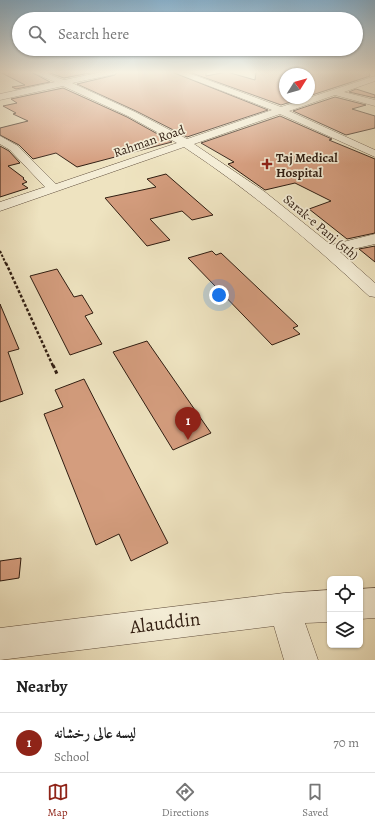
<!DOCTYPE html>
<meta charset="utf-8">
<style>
:root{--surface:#fff;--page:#f2f2f2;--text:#222;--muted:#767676;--line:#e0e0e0;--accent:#8f2418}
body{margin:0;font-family:Alegreya,Amiri,serif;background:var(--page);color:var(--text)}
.controls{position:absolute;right:12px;bottom:12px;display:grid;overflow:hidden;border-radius:6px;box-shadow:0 1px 3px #0004}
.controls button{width:36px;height:36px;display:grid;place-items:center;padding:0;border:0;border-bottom:1px solid var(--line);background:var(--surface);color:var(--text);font:20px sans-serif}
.compass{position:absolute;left:279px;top:68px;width:36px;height:36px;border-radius:50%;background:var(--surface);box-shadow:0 1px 3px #0004;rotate:53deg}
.you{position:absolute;left:219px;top:295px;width:14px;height:14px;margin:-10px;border:3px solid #fff;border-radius:50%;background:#1a73e8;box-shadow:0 0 0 6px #1a73e833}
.badge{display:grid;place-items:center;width:26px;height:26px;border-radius:50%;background:var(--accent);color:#fff;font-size:13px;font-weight:700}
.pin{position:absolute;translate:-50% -33px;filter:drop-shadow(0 1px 2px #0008)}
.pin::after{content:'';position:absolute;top:21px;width:14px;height:12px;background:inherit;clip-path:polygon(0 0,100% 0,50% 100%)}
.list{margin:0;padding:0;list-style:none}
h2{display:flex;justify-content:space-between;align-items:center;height:52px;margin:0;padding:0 16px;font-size:17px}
h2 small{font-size:13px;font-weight:400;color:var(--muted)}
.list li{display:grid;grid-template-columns:26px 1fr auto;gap:12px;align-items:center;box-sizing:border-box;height:60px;padding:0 16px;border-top:1px solid var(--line)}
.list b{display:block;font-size:15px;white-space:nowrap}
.list p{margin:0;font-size:13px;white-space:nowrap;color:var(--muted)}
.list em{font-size:13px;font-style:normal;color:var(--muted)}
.icon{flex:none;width:22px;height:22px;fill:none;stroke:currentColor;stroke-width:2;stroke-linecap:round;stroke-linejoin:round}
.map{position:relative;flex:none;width:375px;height:660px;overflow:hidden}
.search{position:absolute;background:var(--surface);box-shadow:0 1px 3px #0004;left:12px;right:12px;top:12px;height:44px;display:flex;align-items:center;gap:10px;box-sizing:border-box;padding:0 14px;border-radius:22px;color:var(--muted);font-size:15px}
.sheet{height:112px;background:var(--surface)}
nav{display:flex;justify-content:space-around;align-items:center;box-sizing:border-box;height:56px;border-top:1px solid var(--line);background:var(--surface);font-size:11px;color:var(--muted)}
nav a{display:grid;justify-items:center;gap:2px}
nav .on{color:var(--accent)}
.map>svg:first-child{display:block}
</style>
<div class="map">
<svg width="375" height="660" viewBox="0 0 375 660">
<rect width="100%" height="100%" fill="#eee3c0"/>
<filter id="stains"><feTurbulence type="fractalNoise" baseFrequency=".005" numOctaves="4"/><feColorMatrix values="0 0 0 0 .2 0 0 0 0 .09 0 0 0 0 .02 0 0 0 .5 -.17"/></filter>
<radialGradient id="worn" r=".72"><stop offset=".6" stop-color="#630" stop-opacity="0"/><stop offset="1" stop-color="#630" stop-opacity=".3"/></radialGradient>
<g fill="#d49d7e" stroke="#301d11">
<path d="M 0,72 L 31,72 L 50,82 L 16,89 L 12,87 L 25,85 Z"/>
<path d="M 47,72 L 95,72 L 64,78 Z"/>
<path d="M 117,72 L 172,72 L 268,110 L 187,137 L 136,111 L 77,84 L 115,75 Z"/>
<path d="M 189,72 L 206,72 L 206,76 L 227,72 L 255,80 L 256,72 L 369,72 L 370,76 L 309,96 L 309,74 L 285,74 L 285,98 L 304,98 L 281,105 Z"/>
<path d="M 63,88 L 127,117 L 172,142 L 77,167 L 56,153 L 33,159 L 19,145 L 0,135 L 0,128 L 28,121 L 13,114 L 16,113 L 3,106 L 17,103 L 11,99 Z"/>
<path d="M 356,89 L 375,95 L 375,98 L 349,92 Z"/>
<path d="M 335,97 L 366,105 L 352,109 L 375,116 L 375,128 L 346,135 L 293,111 Z"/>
<path d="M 280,116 L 332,139 L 329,140 L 375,159 L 375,233 L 347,239 L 309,209 L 331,201 L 295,183 L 265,190 L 228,164 L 234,162 L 201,143 Z"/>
<path d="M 0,146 L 9,151 L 20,163 L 8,166 L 24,178 L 23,179 L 27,182 L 22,184 L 28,188 L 0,197 Z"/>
<path d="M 166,174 L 213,215 L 192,220 L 182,211 L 150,219 L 170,240 L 147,246 L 105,198 L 156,187 L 147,179 Z"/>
<path d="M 375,246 L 375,262 L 359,249 Z"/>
<path d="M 212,251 L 216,255 L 221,253 L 298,326 L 293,328 L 300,334 L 272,345 L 188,258 Z"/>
<path d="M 57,269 L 74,297 L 82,295 L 93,313 L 85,316 L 102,344 L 70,355 L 30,276 Z"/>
<path d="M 0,304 L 19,349 L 8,352 L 23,394 L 0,402 Z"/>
<path d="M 147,341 L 211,433 L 173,450 L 113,352 Z"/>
<path d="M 84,379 L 168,543 L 131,561 L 119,534 L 96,545 L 44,414 L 63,407 L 55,390 Z"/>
<path d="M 21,558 L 19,578 L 0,581 L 0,561 Z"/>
</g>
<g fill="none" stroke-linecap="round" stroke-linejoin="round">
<g stroke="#604e3d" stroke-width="1">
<g id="street">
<path d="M 32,72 L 43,72 L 64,80 L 102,72 L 116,72 L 115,74 L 72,83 L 135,112 L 187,139 L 272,110 L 173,72 L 185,72 L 205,79 L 281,107 L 375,76 L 375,81 L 344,92 L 375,100 L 375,106 L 335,95 L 289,111 L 375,150 L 375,157 L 280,114 L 194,144 L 265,192 L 331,245 L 375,234 L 375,244 L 340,252 L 375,283 L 375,297 L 369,296 C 311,242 251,191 184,147 L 0,211 L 0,202 L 45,187 L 10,150 L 0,144 L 0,136 L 18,146 L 56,184 L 177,143 L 128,116 L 63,86 L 0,100 L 0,94 L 55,82 Z"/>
<path d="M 375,588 L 375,618 L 360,619 L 360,589 Z"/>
<path d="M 330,590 L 330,622 L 305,623 L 318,660 L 284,660 L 274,626 L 0,660 L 0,628 L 284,593 Z"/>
</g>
</g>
<path stroke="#301d11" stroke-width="2" stroke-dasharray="2.5 1.5" stroke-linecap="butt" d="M 0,251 L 6,264"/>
<path stroke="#301d11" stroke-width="2.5" stroke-dasharray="3 2" stroke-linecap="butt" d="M 6,263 L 53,366"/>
<path stroke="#301d11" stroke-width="3" stroke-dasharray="3.5 2.5" stroke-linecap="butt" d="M 53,365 L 57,374"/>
<use href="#street" fill="#f4edd6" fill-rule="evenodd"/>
</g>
<linearGradient id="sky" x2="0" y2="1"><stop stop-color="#8ab7d6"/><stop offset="0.44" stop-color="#f7f2e3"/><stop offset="1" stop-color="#f7f2e3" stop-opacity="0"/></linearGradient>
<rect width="375" height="164" fill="url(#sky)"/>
<path fill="#8f2418" stroke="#f4edd6" stroke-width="1.5" d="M265 158h4v4h4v4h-4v4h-4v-4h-4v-4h4z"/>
<g text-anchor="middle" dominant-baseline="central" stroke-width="3.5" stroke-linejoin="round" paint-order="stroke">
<g font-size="13" fill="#301d11" stroke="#f4edd6">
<text transform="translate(149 141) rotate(-19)">Rahman Road</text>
<text transform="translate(321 227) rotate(40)">Sarak-e Panj (5th)</text>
</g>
<g font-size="13" font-weight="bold" fill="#301d11" stroke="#f4edd6" text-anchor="start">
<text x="276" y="157">Taj Medical<tspan x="276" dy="15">Hospital</tspan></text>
</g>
<g font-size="19" fill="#301d11" stroke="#f4edd6">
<text transform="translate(165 623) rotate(-7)">Alauddin</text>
</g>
</g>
<rect width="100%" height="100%" filter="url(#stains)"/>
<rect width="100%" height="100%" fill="url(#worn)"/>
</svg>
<div class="controls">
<button><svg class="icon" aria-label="locate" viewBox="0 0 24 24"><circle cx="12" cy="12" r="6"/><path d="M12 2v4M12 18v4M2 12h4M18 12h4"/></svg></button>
<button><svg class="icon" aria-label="layers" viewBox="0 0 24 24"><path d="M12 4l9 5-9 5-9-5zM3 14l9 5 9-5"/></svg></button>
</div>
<svg class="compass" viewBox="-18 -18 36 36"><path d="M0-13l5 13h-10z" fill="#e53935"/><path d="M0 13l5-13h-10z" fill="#767676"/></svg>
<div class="you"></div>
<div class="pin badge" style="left:188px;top:440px">1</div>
<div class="search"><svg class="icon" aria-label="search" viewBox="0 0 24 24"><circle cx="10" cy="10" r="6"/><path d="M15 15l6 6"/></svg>Search here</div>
</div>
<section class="sheet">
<h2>Nearby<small></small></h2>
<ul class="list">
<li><span class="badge">1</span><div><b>لیسه عالی رخشانه</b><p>School</p></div><em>70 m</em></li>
</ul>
</section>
<nav>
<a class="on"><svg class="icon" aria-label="map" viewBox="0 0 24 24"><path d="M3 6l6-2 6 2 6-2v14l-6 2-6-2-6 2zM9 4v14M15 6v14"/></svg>Map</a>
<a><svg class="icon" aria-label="directions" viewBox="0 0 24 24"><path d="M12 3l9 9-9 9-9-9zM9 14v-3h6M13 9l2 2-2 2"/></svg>Directions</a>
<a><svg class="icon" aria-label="saved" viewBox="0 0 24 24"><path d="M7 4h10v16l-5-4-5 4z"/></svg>Saved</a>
</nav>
